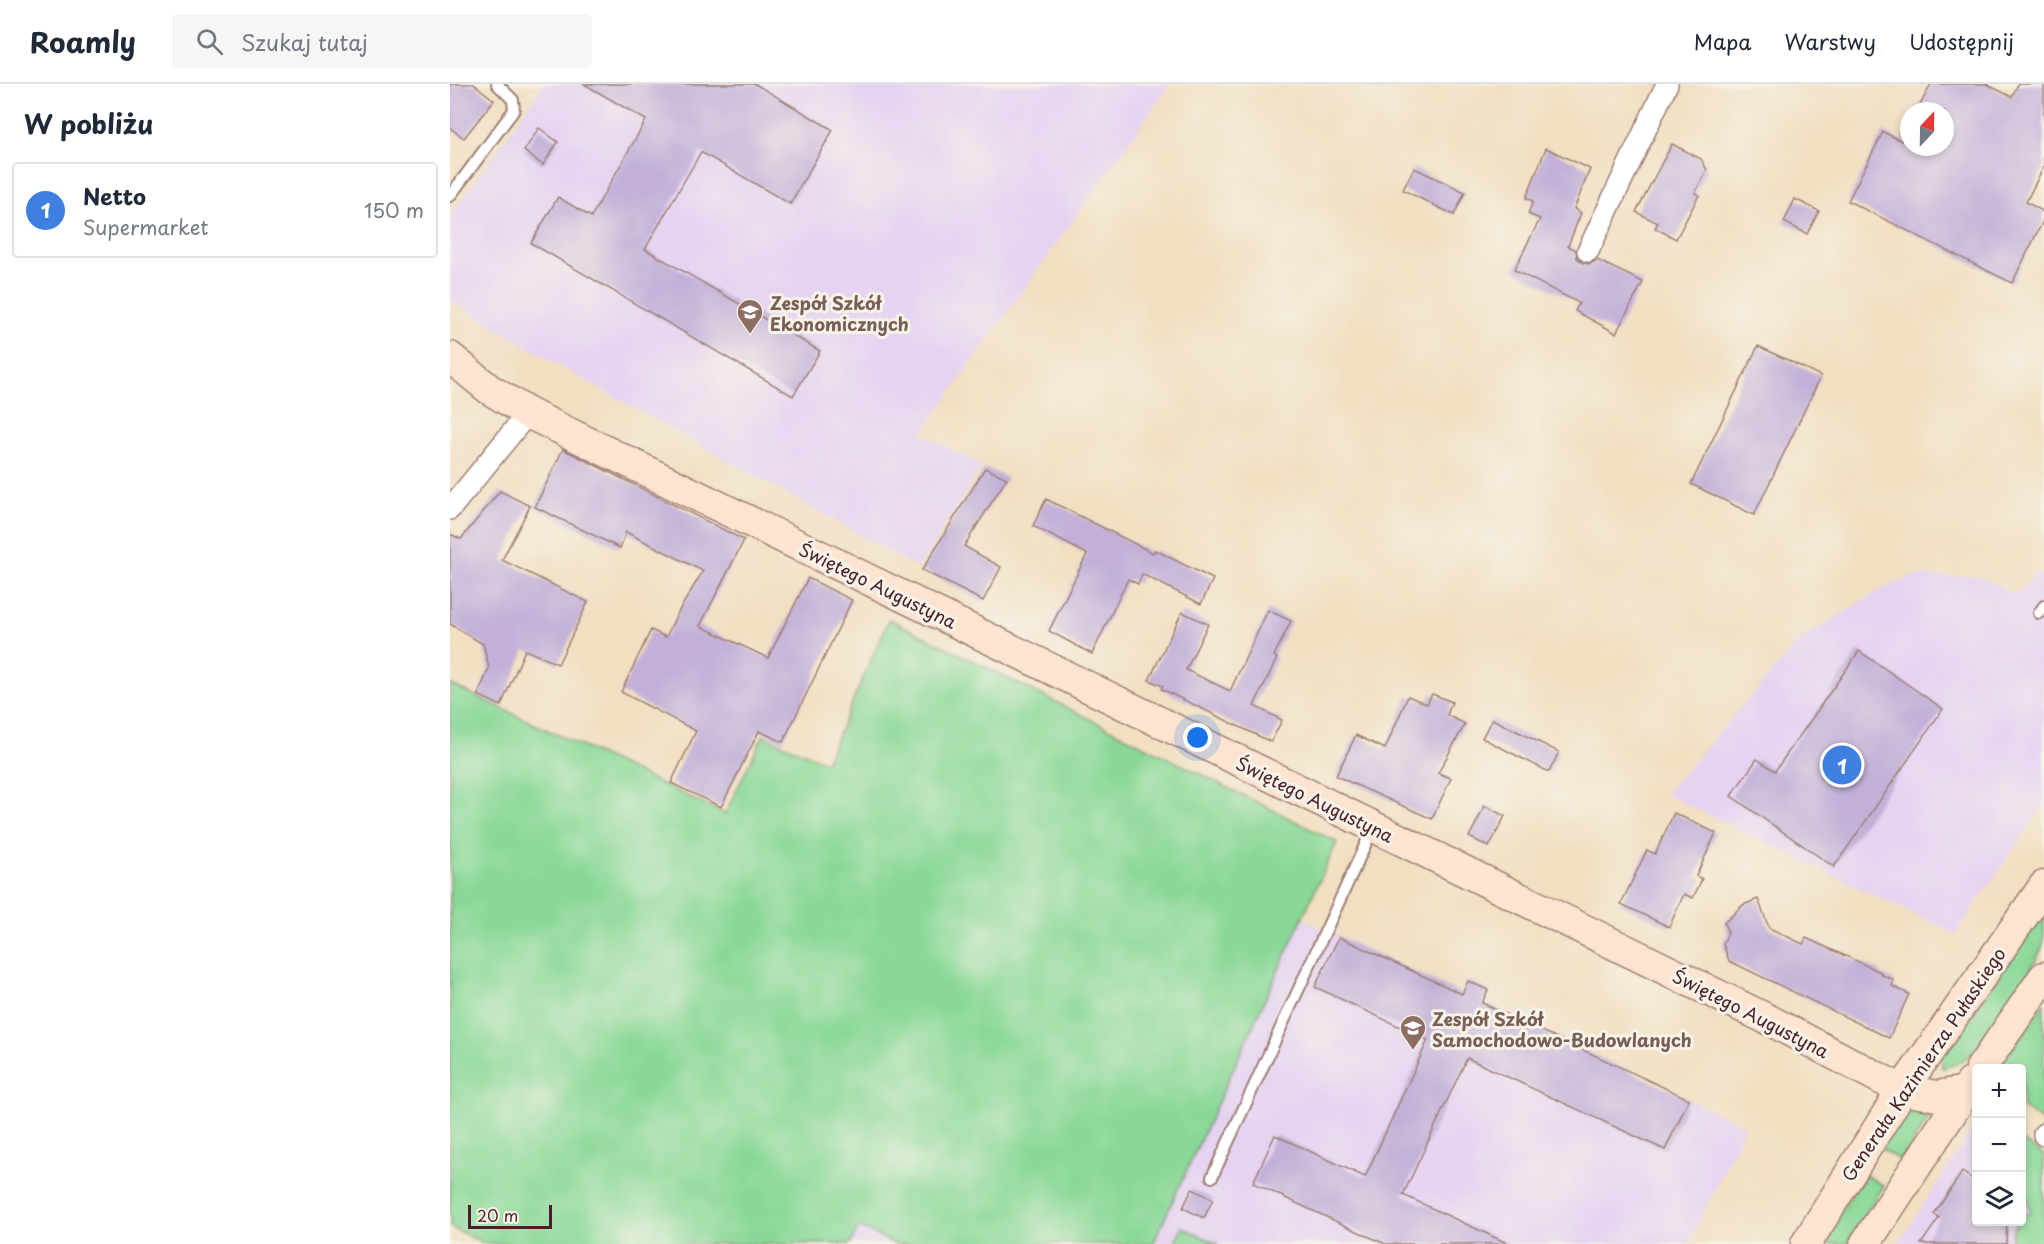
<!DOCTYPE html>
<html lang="pl">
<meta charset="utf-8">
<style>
:root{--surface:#fff;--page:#f6f6f7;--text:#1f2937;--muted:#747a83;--line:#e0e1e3;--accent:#db2777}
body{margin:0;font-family:"Playpen Sans",sans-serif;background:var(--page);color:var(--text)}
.controls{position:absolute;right:18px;bottom:18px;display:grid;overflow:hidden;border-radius:6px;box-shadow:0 3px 9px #0003}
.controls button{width:54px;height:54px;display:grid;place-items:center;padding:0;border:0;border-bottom:2px solid var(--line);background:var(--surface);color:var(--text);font:30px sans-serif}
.compass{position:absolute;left:1450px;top:18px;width:54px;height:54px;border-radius:50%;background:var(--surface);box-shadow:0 3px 9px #0003;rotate:22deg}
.scale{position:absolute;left:18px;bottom:15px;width:84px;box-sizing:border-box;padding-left:6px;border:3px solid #4a1f2b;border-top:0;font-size:16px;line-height:21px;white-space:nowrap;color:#4a1f2b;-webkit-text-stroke:4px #f7f3e8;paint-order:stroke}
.you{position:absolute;left:748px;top:654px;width:21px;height:21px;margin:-15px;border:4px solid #fff;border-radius:50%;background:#1a73e8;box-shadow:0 0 0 9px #1a73e833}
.badge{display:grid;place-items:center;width:39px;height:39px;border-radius:50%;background:var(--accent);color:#fff;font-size:20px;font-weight:700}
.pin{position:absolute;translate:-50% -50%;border:3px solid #fff;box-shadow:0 2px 6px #0006}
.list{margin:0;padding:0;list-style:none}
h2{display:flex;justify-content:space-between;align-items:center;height:78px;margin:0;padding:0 24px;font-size:26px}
h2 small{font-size:20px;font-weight:400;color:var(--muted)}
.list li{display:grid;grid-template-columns:39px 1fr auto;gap:18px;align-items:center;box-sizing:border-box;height:96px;margin:0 12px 12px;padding:0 12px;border:2px solid var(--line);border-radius:6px}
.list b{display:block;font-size:22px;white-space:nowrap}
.list p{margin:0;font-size:20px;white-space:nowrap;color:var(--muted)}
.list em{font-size:20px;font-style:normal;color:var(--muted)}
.icon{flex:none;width:33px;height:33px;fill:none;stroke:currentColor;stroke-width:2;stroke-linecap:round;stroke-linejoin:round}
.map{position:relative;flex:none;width:1594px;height:1160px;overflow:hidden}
header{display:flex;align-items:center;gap:36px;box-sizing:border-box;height:84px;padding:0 30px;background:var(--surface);border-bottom:2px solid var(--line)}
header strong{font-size:28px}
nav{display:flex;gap:33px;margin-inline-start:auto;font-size:21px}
.search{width:420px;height:54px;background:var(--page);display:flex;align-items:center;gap:15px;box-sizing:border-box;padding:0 21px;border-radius:6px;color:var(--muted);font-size:22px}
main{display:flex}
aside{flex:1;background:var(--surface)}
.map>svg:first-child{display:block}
</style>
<header>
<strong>Roamly</strong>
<div class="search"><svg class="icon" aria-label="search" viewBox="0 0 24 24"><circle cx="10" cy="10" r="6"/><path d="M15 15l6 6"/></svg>Szukaj tutaj</div>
<nav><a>Mapa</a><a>Warstwy</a><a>Udostępnij</a></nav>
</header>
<main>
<aside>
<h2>W pobliżu<small></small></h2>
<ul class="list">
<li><span class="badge" style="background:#3f7fe0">1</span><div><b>Netto</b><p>Supermarket</p></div><em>150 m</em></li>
</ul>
</aside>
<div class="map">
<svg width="1594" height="1160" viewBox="0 0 1594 1160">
<rect width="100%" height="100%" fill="#f7f3e8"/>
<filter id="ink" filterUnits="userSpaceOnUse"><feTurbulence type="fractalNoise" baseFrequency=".0167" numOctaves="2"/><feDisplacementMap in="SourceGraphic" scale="12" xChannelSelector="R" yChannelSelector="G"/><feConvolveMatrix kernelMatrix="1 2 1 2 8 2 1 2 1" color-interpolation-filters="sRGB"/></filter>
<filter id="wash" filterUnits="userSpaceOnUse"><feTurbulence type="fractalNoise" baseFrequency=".008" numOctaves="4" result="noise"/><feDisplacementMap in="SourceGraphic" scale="24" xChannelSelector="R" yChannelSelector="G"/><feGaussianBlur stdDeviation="1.35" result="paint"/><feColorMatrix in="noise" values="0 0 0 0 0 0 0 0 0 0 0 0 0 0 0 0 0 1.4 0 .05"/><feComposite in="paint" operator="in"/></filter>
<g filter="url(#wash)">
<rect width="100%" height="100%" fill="#f1dfc1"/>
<g fill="#e5d3f1">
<path d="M 94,0 L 720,0 L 471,350 L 532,382 L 468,484 L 115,285 L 0,216 L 0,133 Z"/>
<path d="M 1585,489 L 1594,494 L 1594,721 L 1505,850 L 1215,710 L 1350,556 L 1428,507 L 1464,492 L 1529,492 L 1562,509 L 1571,508 Z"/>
<path d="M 852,835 L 1011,910 L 1018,897 L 1038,906 L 1032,919 L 1295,1042 L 1238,1160 L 703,1160 Z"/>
<path d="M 1526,1040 L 1526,1138 L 1572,1138 L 1572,1057 L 1594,1071 L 1594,1160 L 1448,1160 Z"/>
<path d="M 409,1143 L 445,1160 L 400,1160 Z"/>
</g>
<g fill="#89d897" stroke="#6a7c61" stroke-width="1.5">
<path d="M 439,535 L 887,758 L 703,1160 L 445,1160 L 409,1143 L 400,1160 L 36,1160 L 0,1143 L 0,600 L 275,730 L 313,652 L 376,678 Z"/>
<path d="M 1594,829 C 1594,837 1594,848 1594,857 C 1590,877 1533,959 1517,973 C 1509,979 1501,983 1492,984 L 1492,973 Z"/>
<path d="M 1594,919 L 1594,1038 L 1572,1023 L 1572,984 L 1549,984 Z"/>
<path d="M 1458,1021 L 1466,1021 L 1481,1031 L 1451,1077 L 1430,1064 Z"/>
<path d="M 1572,1057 L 1594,1071 L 1594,1160 L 1561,1160 L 1563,1145 L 1568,1138 L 1572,1138 L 1572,1131 L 1580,1129 L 1575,1103 L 1572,1100 Z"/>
<path d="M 1414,1090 L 1434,1102 L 1396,1160 L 1372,1160 Z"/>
<path d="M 732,1143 L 768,1160 L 724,1160 Z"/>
</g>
<g id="blocks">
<g fill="#c2b0d8">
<path d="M 0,0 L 24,0 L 44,16 L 14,54 L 0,44 Z"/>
<path d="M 134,0 L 305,0 L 383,46 L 340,120 L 251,68 L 195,165 L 370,267 L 343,312 L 81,159 L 108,113 L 141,133 L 196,36 Z"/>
<path d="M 1481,0 L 1536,0 L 1562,13 L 1568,0 L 1594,0 L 1594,82 L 1576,118 L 1594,128 L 1594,135 L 1562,199 L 1398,117 L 1433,48 L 1452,57 L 1459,43 L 1459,63 L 1495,63 L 1495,27 L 1467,27 Z"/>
<path d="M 89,44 L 108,58 L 93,81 L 74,67 Z"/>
<path d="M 1222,60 L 1251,75 L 1257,86 L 1245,109 L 1249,111 L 1226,155 L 1205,144 L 1208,139 L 1186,128 Z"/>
<path d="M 1096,64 L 1140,85 L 1124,125 L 1131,129 L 1118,162 L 1126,166 L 1127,174 L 1133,179 L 1140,180 L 1147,176 L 1193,198 L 1166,249 L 1125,227 L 1129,219 L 1064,186 L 1090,135 L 1078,130 L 1083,117 L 1076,114 Z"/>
<path d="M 964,84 L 1015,108 L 1004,131 L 953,106 Z"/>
<path d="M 1345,115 L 1369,127 L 1357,150 L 1334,138 Z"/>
<path d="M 1308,262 L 1371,292 L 1304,431 L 1241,400 Z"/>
<path d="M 113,365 L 294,456 L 250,542 L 318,574 L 358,494 L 402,516 L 333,658 L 309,647 L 271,723 L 221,699 L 246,647 L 171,608 L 201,546 L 216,553 L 227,530 L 253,487 L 176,448 L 170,464 L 85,423 Z"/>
<path d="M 535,384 L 557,394 L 514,462 L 551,483 L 533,517 L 472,486 Z"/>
<path d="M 50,407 L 80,422 L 52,476 L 138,518 L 108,580 L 75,566 L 51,622 L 28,611 L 39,584 L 33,560 L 0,540 L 0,450 L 11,455 Z"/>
<path d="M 596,415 L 703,469 L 705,466 L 763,495 L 751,520 L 692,490 L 688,500 L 678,495 L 642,570 L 599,547 L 637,470 L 583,442 Z"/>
<path d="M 818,526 L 841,537 L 824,572 L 827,574 L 804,622 L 832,636 L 821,658 L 711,605 L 713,602 L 699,596 L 732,528 L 758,540 L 736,586 L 780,607 Z"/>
<path d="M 1409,567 L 1493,625 L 1384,783 L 1281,712 L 1307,675 L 1325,687 Z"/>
<path d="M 982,610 L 1002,618 L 997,631 L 1015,640 L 988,689 L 1001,694 L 982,735 L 886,692 L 906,651 L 935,665 L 958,612 L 977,620 Z"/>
<path d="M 1042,635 L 1109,668 L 1099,688 L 1032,654 Z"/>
<path d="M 1035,722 L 1055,732 L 1039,763 L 1019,753 Z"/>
<path d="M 1224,729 L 1266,749 L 1246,792 L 1252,795 L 1243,814 L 1234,810 L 1219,843 L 1171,820 L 1197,766 L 1205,770 Z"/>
<path d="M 1308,815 L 1319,844 L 1353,860 L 1356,854 L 1431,888 L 1430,890 L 1444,896 L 1442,902 L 1459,910 L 1439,954 L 1279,877 L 1273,860 L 1278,849 L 1274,839 L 1293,821 Z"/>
<path d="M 889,853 L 1012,910 L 1018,897 L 1038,906 L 1032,919 L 1239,1015 L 1215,1066 L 1017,974 L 953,1111 L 1059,1160 L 935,1160 L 803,1099 L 825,1051 L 915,1093 L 978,956 L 865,903 Z"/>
<path d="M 1512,1088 L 1527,1098 L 1527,1137 L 1557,1137 L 1556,1160 L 1471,1160 L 1489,1134 L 1484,1130 Z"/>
<path d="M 742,1105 L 763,1115 L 754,1134 L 733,1124 Z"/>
</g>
</g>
</g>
<g filter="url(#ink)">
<use href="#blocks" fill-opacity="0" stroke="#9e7f76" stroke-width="1.5"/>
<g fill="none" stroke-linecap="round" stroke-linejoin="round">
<g stroke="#9e7f76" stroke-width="14">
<g id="lane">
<path d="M 0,112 L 64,26 L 63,16 L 47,0"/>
<path d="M 1589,529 L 1594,522"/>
<path d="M 762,1093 L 923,744"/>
</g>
</g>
<g stroke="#9e7f76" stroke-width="24">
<g id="street">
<path d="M 1138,167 L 1217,0"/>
<path d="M 0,425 L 78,329"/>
<path d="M 1594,1050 L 1594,1051"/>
</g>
</g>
<g stroke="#9e7f76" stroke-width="33">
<g id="secondary">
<path d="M 0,273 L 39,305 L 78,329 L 1321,937 L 1452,1006 L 1487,1012 L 1516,1007"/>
<path d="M 1531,984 L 1594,893"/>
<path d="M 1356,1160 L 1452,1006 L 1594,802"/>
<path d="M 1415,1160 L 1521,999"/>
</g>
</g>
<use href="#lane" stroke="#fff" stroke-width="10"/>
<use href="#street" stroke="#fff" stroke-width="21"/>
<use href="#secondary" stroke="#fde4d1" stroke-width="30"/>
</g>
</g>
<defs>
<g id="school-pin" transform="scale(1.35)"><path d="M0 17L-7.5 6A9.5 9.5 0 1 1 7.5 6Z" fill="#8d6e63" stroke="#f7f3e8"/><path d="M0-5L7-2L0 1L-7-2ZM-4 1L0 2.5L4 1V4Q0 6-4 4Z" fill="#fff"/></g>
</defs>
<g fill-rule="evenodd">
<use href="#school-pin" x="300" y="228"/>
<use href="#school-pin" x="963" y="944"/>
</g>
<g text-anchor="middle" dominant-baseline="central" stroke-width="6" stroke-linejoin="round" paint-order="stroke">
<g font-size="18" font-weight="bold" fill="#785e54" stroke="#f7f3e8" text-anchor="start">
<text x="320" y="218">Zespół Szkół<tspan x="320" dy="21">Ekonomicznych</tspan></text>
<text x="982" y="934">Zespół Szkół<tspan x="982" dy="21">Samochodowo-Budowlanych</tspan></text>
</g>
<g font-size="18" fill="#4a1f2b" stroke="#f7f3e8">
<text transform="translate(428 501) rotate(26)">Świętego Augustyna</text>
<text transform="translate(865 715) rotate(26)">Świętego Augustyna</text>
<text transform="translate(1301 929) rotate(27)">Świętego Augustyna</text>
<text transform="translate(1473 980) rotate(-56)">Generała Kazimierza Pułaskiego</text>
</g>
</g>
</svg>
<div class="controls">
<button>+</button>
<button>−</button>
<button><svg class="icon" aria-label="layers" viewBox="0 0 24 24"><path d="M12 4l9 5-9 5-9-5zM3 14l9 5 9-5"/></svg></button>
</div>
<svg class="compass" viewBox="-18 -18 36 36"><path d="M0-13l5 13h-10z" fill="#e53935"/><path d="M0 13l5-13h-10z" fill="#747a83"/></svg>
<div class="scale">20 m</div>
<div class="you"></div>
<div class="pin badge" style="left:1392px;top:681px;background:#3f7fe0">1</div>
</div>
</main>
